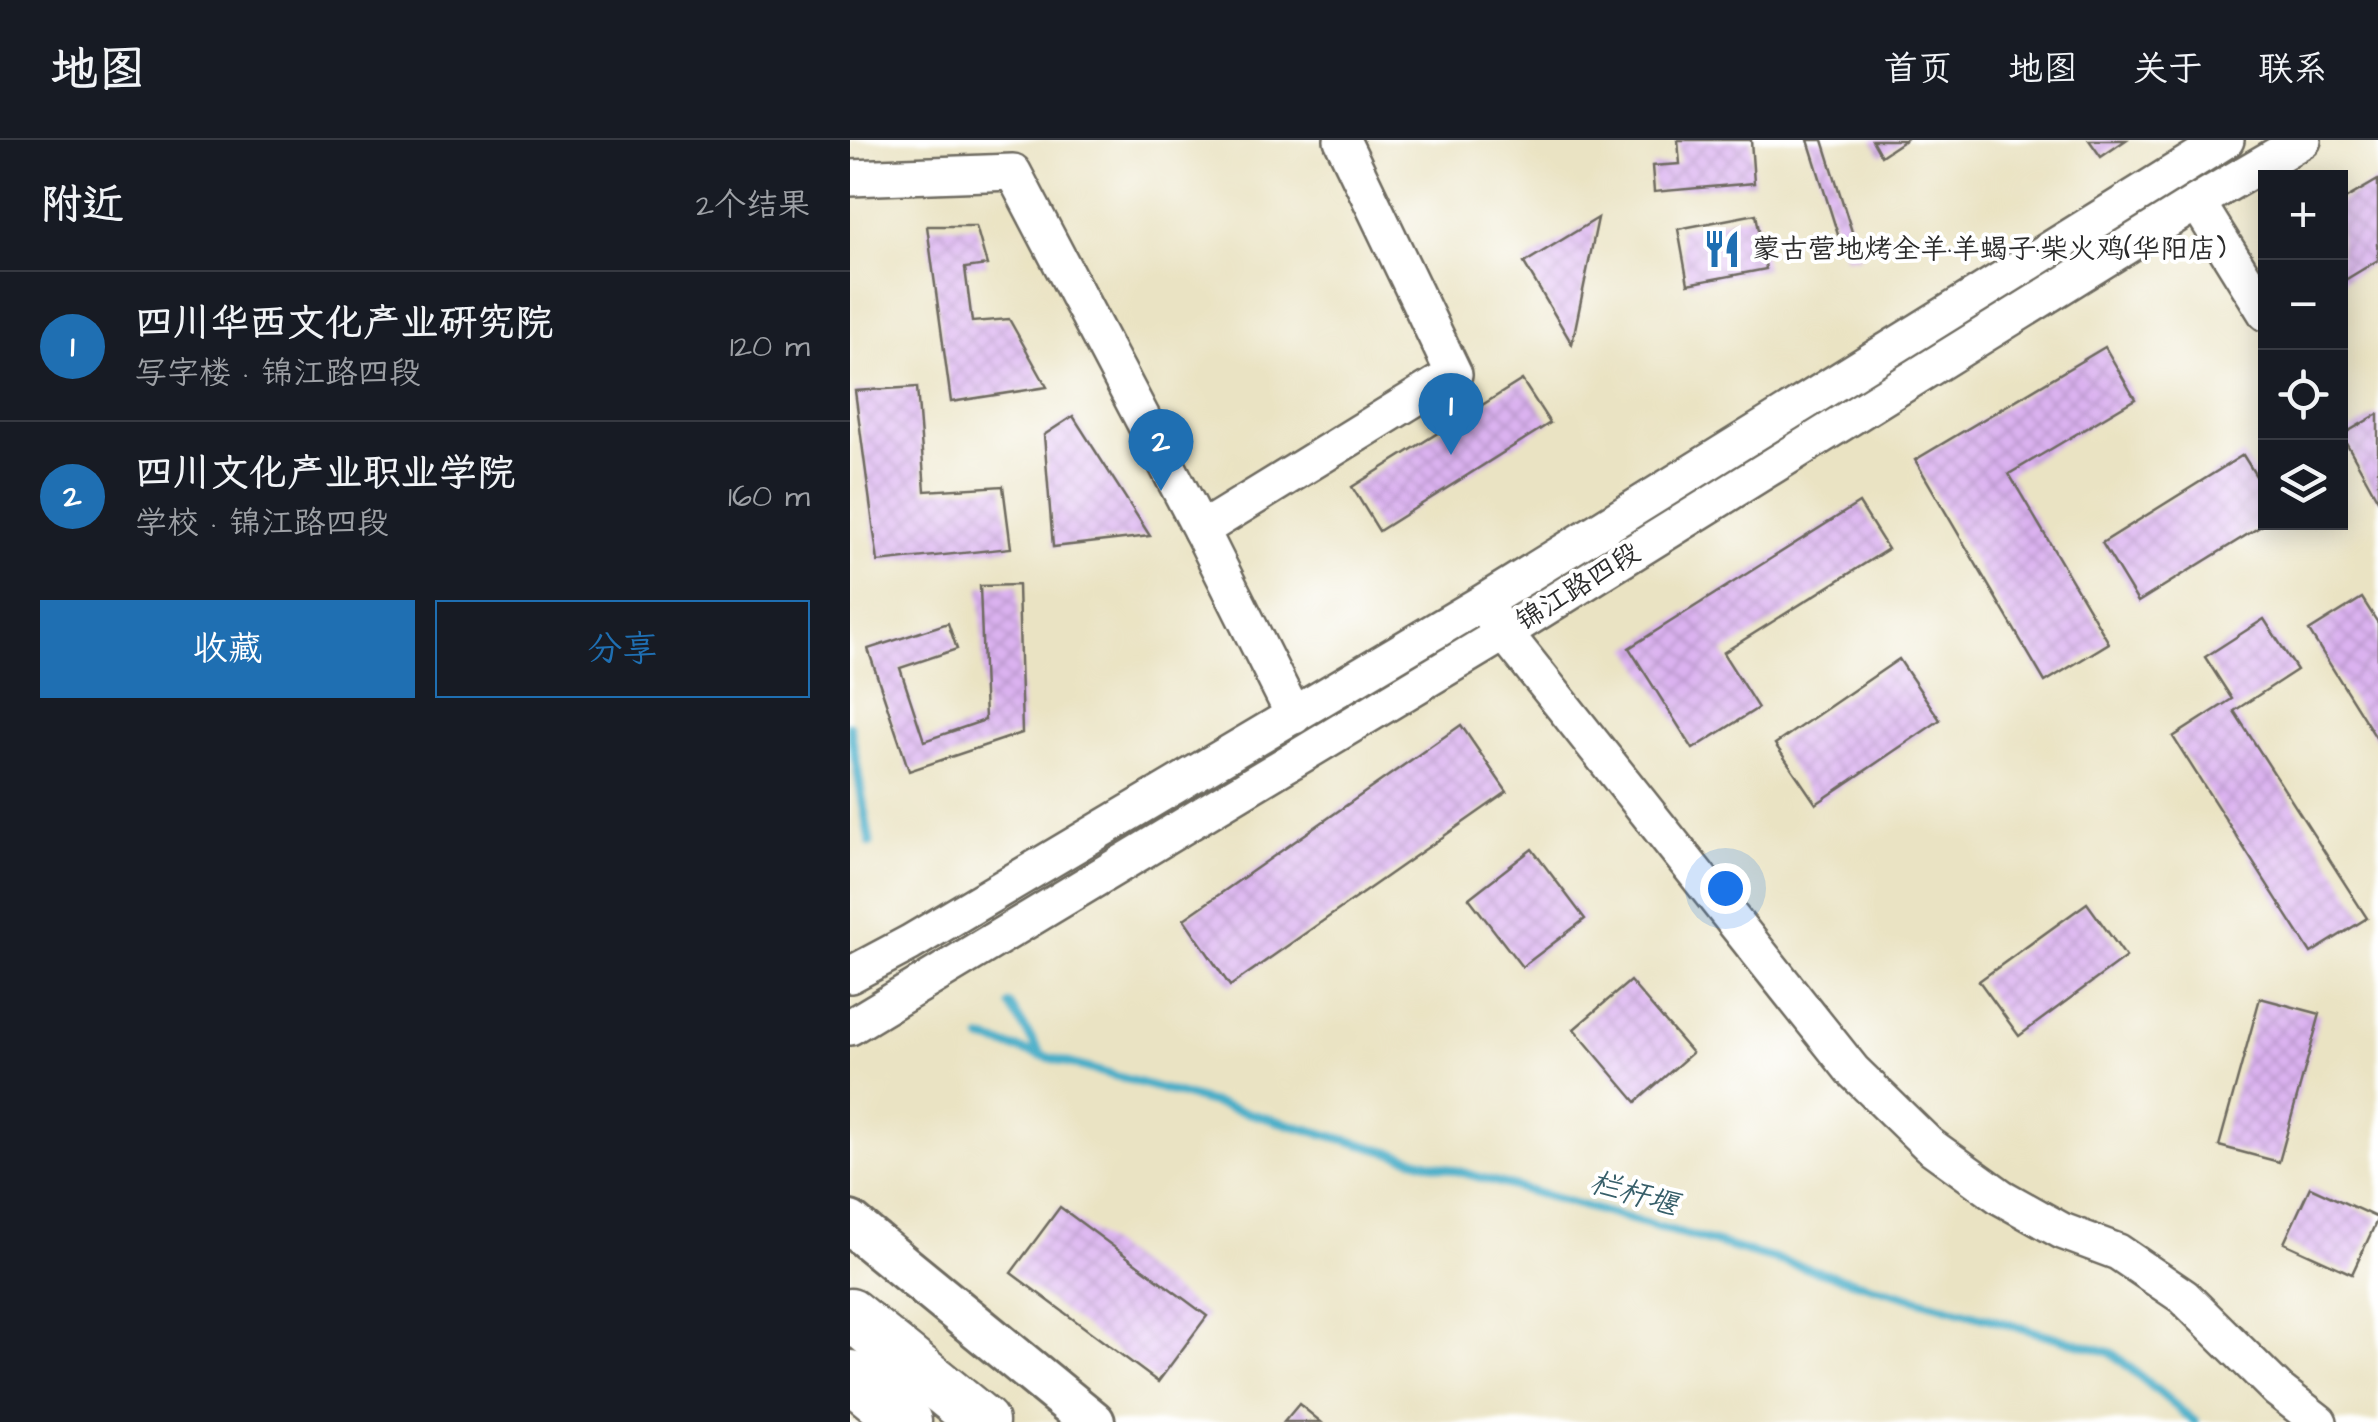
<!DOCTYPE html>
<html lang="zh">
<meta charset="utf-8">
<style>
:root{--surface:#171b24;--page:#242831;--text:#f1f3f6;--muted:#9ea1a6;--line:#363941;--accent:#1f6fb2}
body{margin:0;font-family:"Architects Daughter","LXGW WenKai TC",sans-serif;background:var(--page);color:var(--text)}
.controls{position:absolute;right:30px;top:30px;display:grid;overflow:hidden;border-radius:0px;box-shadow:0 5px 25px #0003}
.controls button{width:90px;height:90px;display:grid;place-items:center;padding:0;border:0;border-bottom:2px solid var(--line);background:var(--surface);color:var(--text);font:50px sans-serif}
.you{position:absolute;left:875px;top:748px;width:35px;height:35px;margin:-25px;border:8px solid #fff;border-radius:50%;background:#1a73e8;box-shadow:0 0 0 15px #1a73e833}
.badge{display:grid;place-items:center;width:65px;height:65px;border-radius:50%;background:var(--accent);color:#fff;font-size:32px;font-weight:700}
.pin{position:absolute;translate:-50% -82px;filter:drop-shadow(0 2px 5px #0008)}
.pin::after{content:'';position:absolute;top:52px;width:35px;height:30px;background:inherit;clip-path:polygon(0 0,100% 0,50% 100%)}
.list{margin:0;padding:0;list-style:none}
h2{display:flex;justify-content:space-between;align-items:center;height:130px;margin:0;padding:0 40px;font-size:42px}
h2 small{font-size:32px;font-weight:400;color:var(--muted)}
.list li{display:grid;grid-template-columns:65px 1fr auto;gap:30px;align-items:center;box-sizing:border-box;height:150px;padding:0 40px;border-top:2px solid var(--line)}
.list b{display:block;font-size:38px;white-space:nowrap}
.list p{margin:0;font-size:32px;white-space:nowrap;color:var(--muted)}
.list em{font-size:32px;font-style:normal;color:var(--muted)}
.actions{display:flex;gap:20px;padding:30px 40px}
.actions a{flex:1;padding:22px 0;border:2px solid var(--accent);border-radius:0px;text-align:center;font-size:35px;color:var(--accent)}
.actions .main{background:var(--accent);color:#fff}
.icon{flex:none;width:55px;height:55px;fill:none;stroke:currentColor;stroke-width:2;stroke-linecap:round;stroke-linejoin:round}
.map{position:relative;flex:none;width:1528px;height:1282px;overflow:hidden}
header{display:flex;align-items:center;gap:60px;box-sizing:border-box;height:140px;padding:0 50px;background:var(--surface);border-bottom:2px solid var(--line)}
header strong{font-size:48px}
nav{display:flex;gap:55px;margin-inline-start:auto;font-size:35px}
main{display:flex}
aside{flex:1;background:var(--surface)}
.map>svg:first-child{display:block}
</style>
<header>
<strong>地图</strong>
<nav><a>首页</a><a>地图</a><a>关于</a><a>联系</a></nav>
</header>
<main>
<aside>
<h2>附近<small>2个结果</small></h2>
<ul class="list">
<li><span class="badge">1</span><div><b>四川华西文化产业研究院</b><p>写字楼 · 锦江路四段</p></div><em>120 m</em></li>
<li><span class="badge">2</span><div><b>四川文化产业职业学院</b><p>学校 · 锦江路四段</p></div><em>160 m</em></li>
</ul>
<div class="actions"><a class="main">收藏</a><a>分享</a></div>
</aside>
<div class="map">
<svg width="1528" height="1282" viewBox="0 0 1528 1282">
<defs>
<pattern id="building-cross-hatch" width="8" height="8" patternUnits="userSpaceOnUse" patternTransform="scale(2.5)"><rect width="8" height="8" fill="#dbb2f0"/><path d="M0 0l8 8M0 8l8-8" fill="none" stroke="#bc99ce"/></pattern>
</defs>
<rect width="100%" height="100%" fill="#fff"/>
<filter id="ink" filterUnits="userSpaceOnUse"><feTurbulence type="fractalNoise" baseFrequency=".01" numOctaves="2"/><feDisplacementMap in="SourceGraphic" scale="20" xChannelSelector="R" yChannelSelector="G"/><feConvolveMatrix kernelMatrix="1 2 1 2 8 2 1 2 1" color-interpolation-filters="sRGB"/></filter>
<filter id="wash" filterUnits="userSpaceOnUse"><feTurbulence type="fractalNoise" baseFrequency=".0048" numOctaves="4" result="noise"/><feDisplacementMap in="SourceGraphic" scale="40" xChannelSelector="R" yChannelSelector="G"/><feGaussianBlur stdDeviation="2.25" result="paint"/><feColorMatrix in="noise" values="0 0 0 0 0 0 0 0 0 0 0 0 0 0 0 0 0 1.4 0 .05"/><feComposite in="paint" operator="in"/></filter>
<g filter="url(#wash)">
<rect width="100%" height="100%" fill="#eae3c3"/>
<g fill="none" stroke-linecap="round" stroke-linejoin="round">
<g stroke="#49aec8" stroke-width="9">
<path d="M 0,586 L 20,703"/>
<path d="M 160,865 L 190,913"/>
<path d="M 132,899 L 1262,1213 L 1345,1282"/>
</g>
</g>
<g id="blocks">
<g fill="url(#building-cross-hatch)">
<path d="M 828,0 L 901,0 L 904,43 L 804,52 L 802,26 L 830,24 Z"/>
<path d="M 958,0 L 973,0 L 1010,117 L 995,117 Z"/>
<path d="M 1022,0 L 1055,0 L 1031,16 Z"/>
<path d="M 1239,0 L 1276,0 L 1251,17 Z"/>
<path d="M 1528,40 L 1528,120 L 1490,143 L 1490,62 Z"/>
<path d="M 906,74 L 916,129 L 838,144 L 828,89 Z"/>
<path d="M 748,78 L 722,204 L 674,123 Z"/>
<path d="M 77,86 L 126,86 L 137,125 L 115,128 L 122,182 L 159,179 L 197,247 L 101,262 Z"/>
<path d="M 1255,207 L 1285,259 L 1159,334 L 1259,503 L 1195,542 L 1065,320 Z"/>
<path d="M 672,240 L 700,283 L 529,391 L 502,347 Z"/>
<path d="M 67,247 L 75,351 L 153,346 L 161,408 L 28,422 L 5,251 Z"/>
<path d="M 1528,274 L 1528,360 L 1492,295 Z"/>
<path d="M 223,276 L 300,396 L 203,407 L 194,295 Z"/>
<path d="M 1393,315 L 1416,352 L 1416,383 L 1288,462 L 1252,403 Z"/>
<path d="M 1009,363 L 1038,409 L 873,513 L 908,568 L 843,609 L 779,508 Z"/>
<path d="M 168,445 L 172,593 L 59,631 L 18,509 L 98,483 L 107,509 L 50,528 L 74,601 L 135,580 L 130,446 Z"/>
<path d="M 1512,458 L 1528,483 L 1528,601 L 1459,491 Z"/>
<path d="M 1414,479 L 1447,530 L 1384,571 L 1517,778 L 1461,813 L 1323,597 L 1382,559 L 1355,517 Z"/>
<path d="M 1049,519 L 1090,580 L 966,664 L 925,604 Z"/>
<path d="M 611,585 L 657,652 L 380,846 L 334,779 Z"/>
<path d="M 682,709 L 735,779 L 672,827 L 619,758 Z"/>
<path d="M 1237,763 L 1276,817 L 1169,896 L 1129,841 Z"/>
<path d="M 780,841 L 842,913 L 786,962 L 724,889 Z"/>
<path d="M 1410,858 L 1470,874 L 1429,1022 L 1369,1006 Z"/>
<path d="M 1460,1047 L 1528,1078 L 1502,1134 L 1434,1103 Z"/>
<path d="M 210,1067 L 357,1176 L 308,1242 L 161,1133 Z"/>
<path d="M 449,1264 L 471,1282 L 434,1282 Z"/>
</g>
</g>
</g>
<g filter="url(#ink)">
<use href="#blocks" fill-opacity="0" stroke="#6e6b60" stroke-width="2.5"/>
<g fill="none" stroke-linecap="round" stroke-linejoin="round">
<g stroke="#6e6b60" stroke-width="40">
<g id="minor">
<path d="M 0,38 L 163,32 L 351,390 L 444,576"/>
<path d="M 1347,62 L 1416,173"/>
<path d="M 351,390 L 604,234 L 492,0"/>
<path d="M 642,477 L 1002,930 L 1079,1005 L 1151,1057 L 1212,1091 L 1268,1112 L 1334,1157 L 1428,1250 L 1469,1282"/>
<path d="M 0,835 L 60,803 L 632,463 L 1376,0"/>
<path d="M 0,887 L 654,493 L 1347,62 L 1453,0"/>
</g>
</g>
<g stroke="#6e6b60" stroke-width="48">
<path id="major" d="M 0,1083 L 243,1282"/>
</g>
<g stroke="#6e6b60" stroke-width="55">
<g id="highway">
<path d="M 0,1174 L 133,1282"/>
<path d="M 0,1236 L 56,1282"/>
</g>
</g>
<use href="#minor" stroke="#fff" stroke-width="35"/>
<use href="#major" stroke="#fff" stroke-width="42"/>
<use href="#highway" stroke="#fff" stroke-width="50"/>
</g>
</g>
<defs>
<g id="restaurant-bare" transform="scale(3)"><path d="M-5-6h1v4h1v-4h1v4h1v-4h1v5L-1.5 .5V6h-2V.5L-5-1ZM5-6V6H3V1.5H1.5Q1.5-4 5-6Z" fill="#1f6fb2" stroke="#fff" stroke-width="2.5" paint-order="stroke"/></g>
</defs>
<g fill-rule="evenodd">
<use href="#restaurant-bare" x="872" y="109"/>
</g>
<g text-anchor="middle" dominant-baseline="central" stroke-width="8" stroke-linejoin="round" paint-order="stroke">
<g font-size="28" fill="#2b2b2b" stroke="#fff" text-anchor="start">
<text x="902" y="109">蒙古营地烤全羊·羊蝎子·柴火鸡(华阳店)</text>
</g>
<g font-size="28" fill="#2b2b2b" stroke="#fff">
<text transform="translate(728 447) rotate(-32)">锦江路四段</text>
</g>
<g font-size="30" font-style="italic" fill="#375f6a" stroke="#fff">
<text transform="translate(784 1054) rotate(16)">栏杆堰</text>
</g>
</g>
</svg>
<div class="controls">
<button>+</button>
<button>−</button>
<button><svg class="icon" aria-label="locate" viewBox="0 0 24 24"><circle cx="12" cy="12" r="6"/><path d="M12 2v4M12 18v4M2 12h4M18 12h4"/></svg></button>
<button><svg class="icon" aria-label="layers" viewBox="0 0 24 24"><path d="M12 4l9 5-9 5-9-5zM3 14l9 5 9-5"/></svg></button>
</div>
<div class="you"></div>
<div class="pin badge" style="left:601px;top:315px">1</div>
<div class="pin badge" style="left:311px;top:351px">2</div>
</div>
</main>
